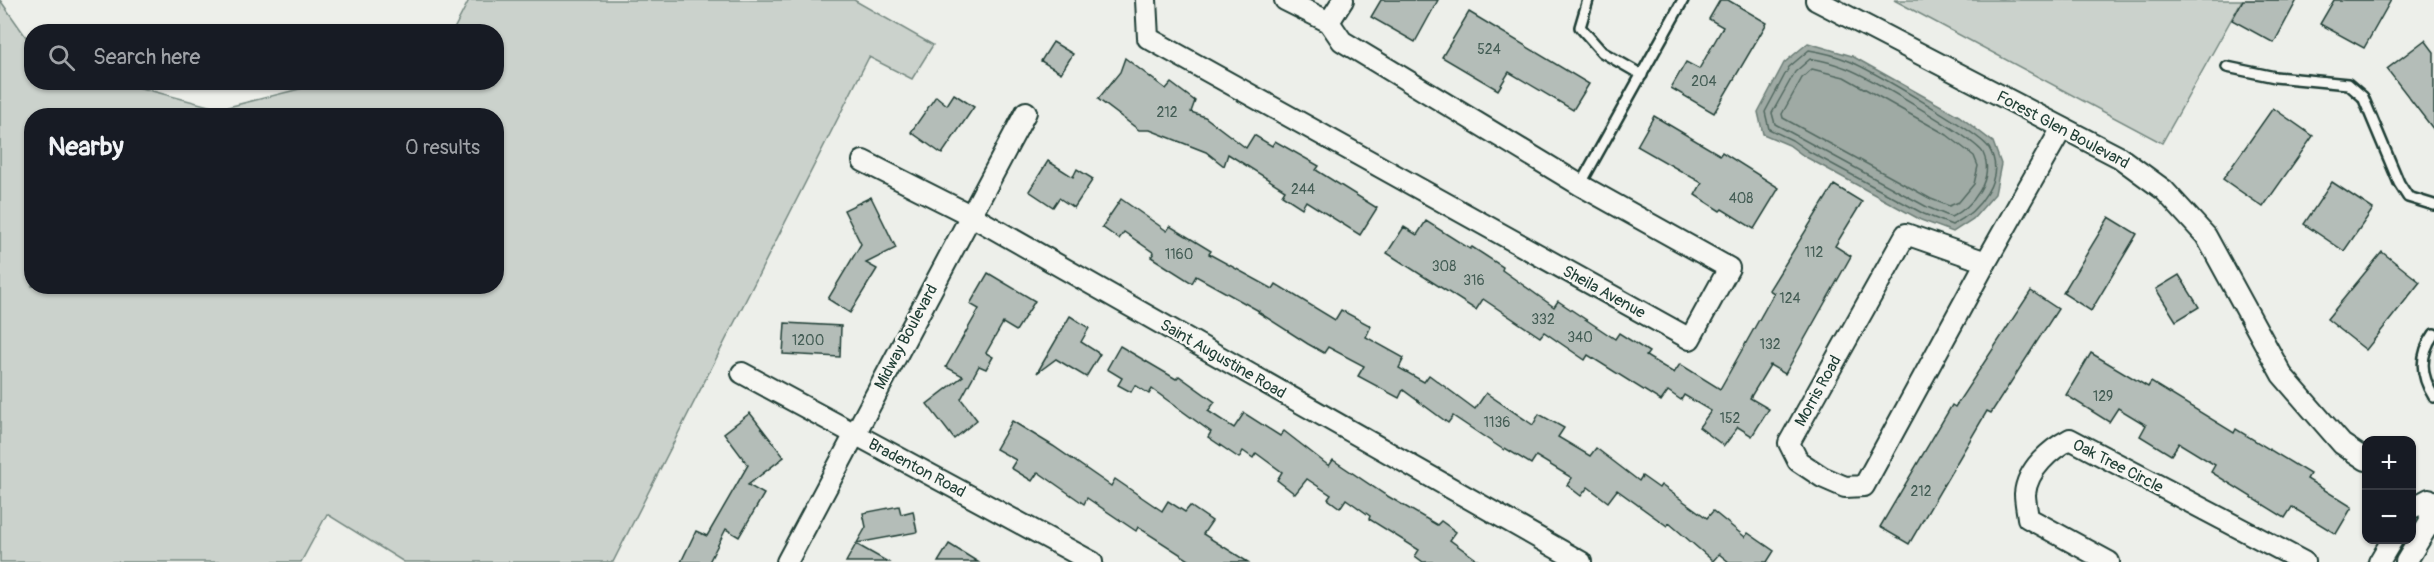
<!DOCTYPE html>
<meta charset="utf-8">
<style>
:root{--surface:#171b24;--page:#242831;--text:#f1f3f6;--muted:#9ea1a6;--line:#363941}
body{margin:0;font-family:Pangolin,sans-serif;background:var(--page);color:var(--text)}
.controls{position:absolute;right:18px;bottom:18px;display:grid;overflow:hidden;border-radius:12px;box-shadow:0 2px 4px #0004}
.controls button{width:54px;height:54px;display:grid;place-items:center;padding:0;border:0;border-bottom:2px solid var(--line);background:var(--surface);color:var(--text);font:30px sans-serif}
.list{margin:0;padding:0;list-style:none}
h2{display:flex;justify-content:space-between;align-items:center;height:78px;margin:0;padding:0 24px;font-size:26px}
h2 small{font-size:20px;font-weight:400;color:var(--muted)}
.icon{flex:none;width:33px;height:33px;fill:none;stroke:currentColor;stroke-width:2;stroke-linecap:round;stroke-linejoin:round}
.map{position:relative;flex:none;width:2434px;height:562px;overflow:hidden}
.search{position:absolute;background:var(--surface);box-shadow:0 2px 4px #0004;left:24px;top:24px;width:480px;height:66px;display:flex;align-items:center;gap:15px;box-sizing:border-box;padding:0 21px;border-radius:24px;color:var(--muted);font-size:22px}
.panel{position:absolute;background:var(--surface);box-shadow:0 2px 4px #0004;left:24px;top:108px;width:480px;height:186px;border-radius:24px}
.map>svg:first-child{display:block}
</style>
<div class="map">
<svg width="2434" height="562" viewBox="0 0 2434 562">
<rect width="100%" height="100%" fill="#edefea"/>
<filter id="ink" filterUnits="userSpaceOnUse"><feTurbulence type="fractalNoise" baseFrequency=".0167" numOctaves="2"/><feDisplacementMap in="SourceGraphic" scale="12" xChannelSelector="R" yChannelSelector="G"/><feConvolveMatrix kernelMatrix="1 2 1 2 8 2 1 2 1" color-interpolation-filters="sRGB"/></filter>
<g filter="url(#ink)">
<g fill="#cbd2cc" stroke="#758880" stroke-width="1.5" fill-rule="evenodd">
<path d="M 0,0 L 31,44 L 32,82 L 122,83 L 220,109 L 323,83 L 496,82 L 496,32 L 453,31 L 469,0 L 854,0 L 933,45 L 912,79 L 869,57 L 613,562 L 404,562 L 327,514 L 301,562 L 0,562 ZM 32,116 L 496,116 L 496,286 L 32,286 Z"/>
<path d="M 1894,0 L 2242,0 L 2162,143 Z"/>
</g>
<path fill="#9faaa4" stroke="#6c7e77" stroke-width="1.5" d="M 1808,43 L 1852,56 L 1959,116 L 1993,142 L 2001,164 L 1995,194 L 1973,219 L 1953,232 L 1921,220 L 1804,156 L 1789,145 L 1763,134 L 1758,112 L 1784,63 Z"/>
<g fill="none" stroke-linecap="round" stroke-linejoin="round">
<g stroke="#526961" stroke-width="1.5">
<path d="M 1809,50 C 1822,52 1837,56 1849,61 C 1869,69 1980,133 1989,148 C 2007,178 1978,212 1952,225 L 1924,214 L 1808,151 L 1792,140 L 1769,129 L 1765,112 L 1789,67 Z"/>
<path d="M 1810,59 C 1821,59 1835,64 1846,68 C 1865,75 1976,139 1983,153 C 1995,178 1973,207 1951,217 L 1927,207 L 1775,124 L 1772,113 L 1795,72 Z"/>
<path d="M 1812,69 L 1844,77 L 1947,135 L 1974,156 L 1978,166 L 1974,184 L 1959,202 L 1949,206 L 1931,199 L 1783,118 L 1782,114 L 1802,78 Z"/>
</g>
</g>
<g fill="#b4bdb8" stroke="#1f3d34" stroke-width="1.5">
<path d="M 1381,0 L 1438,0 L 1415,42 L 1371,17 Z"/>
<path d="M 1720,0 L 1728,0 L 1767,23 L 1714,113 L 1671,88 L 1686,62 L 1699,69 L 1723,27 L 1709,19 Z"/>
<path d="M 2243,0 L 2297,0 L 2274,43 L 2232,20 Z"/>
<path d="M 2334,0 L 2391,0 L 2364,48 L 2320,24 Z"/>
<path d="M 1469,12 L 1589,84 L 1573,110 L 1509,72 L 1498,90 L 1442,57 Z"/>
<path d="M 2425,40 L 2434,52 L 2434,130 L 2387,69 Z"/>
<path d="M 1053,42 L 1073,54 L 1061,73 L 1041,61 Z"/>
<path d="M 1125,58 L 1166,89 L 1171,83 L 1195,101 L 1191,112 L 1205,117 L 1246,148 L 1254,135 L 1272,146 L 1275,141 L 1319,166 L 1316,170 L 1377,208 L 1360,235 L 1306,201 L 1302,208 L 1282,195 L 1285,190 L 1228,154 L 1224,166 L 1206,152 L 1150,130 L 1139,130 L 1098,99 L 1120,72 Z"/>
<path d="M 954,94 L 974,107 L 942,154 L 911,132 L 936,96 L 947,105 Z"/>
<path d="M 2273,108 L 2313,136 L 2263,207 L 2223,179 Z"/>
<path d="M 1654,116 L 1720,155 L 1722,152 L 1779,188 L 1754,229 L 1722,209 L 1720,211 L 1695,195 L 1702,183 L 1637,146 Z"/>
<path d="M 1048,161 L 1073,177 L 1077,169 L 1093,179 L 1074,208 L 1059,198 L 1053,207 L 1029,191 Z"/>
<path d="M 2332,182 L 2373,209 L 2344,251 L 2304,224 Z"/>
<path d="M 1834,185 L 1862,202 L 1835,246 L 1851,256 L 1785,374 L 1770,365 L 1750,398 L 1769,409 L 1752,436 L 1738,427 L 1724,446 L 1699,427 L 1711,411 L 1684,395 L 1681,400 L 1668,391 L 1661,401 L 1588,355 L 1585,360 L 1544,332 L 1540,337 L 1483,299 L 1476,310 L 1387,253 L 1404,227 L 1417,235 L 1426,221 L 1470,249 L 1472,247 L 1503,267 L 1502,270 L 1554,307 L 1558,301 L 1615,339 L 1619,333 L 1649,352 L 1646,356 L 1674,373 L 1680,364 L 1720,389 L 1774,293 L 1769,290 Z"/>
<path d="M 871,197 L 896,248 L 866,263 L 877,269 L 850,313 L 828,299 L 861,244 L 844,210 Z"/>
<path d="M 1121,199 L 1167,231 L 1170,226 L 1211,251 L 1209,254 L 1273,289 L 1276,284 L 1335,320 L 1341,310 L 1371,326 L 1366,337 L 1404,358 L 1399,368 L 1424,382 L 1429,375 L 1475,409 L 1486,393 L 1533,425 L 1539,414 L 1564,428 L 1558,437 L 1590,456 L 1596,448 L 1639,481 L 1642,476 L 1659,488 L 1661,485 L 1707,518 L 1713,511 L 1745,537 L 1748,533 L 1774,551 L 1767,562 L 1729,562 L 1719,554 L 1713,561 L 1669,523 L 1667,526 L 1617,490 L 1608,502 L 1588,487 L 1581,496 L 1567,485 L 1572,478 L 1536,456 L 1531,464 L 1505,448 L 1504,450 L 1453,416 L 1448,423 L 1403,390 L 1399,398 L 1358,376 L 1364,366 L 1328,347 L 1324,353 L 1308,344 L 1258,312 L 1259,311 L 1196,276 L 1192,283 L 1151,257 L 1154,253 L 1124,232 L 1119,239 L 1102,227 Z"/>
<path d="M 2109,217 L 2137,234 L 2091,311 L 2063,293 Z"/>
<path d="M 2382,252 L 2420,282 L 2366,350 L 2327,319 Z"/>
<path d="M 988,273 L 1035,301 L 1016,331 L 1003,323 L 986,353 L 993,357 L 986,369 L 979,366 L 961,399 L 977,420 L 954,439 L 927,404 L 963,376 L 946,367 L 979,309 L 970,304 Z"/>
<path d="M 2179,275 L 2199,307 L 2176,321 L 2156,289 Z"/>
<path d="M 2031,291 L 2058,309 L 1991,413 L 1987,411 L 1909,544 L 1880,527 L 1952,405 L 1955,407 Z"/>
<path d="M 1070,316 L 1089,328 L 1081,342 L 1100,354 L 1086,377 L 1056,359 L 1037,373 Z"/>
<path d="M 785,323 L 841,326 L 840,357 L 783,354 Z"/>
<path d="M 1120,346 L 1176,379 L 1179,376 L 1215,402 L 1208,411 L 1234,428 L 1244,413 L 1280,436 L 1284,431 L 1329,466 L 1333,460 L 1384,494 L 1437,525 L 1441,521 L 1456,532 L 1450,540 L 1480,562 L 1423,562 L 1415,556 L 1419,550 L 1369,519 L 1370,516 L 1346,499 L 1340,508 L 1328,499 L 1331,495 L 1307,479 L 1295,494 L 1277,480 L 1282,472 L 1256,453 L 1253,458 L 1243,451 L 1239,458 L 1208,437 L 1211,432 L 1152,389 L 1149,394 L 1135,385 L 1131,392 L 1118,385 L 1122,378 L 1107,369 Z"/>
<path d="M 2091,353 L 2148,387 L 2151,382 L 2234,433 L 2236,429 L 2310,474 L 2307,479 L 2352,507 L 2336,534 L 2292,507 L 2285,518 L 2211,472 L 2215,465 L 2179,443 L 2171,455 L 2140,436 L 2146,425 L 2118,408 L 2109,422 L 2066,395 Z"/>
<path d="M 750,413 L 784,457 L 748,485 L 764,494 L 739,537 L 726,529 L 709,562 L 681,562 L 696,531 L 707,536 L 748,465 L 724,433 Z"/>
<path d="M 1012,421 L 1053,446 L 1111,486 L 1115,479 L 1162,511 L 1168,501 L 1185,512 L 1190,506 L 1212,521 L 1203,534 L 1248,562 L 1192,562 L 1138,527 L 1136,531 L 1087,498 L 1084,504 L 1038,472 L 1032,481 L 1011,468 L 1016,460 L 996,449 Z"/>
<path d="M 899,506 L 901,514 L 913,511 L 917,532 L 857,543 L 866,527 L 863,513 Z"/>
<path d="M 856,544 L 888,562 L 846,562 Z"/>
<path d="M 949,544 L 978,562 L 938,562 Z"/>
</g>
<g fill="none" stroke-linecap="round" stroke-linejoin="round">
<g stroke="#1f3d34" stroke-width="14">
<g id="service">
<path d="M 1588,0 L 1580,27 L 1602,52 L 1642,75"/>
<path d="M 2227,67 L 2275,77 L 2348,84 L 2363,97 L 2399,183 L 2408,197 L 2434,205"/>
<path d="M 1580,185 L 1683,0"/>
<path d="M 2434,334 C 2419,355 2420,375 2434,397"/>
</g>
</g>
<g stroke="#1f3d34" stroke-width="24">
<g id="minor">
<path d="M 1146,0 L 1148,38 L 1690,339 L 1729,268 L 1580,185 L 1342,41 L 1329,22 L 1285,0"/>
<path d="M 1816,0 L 2119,157 L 2164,190 L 2206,236 L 2282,375 L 2342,444 L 2366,460"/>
<path d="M 1329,22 L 1343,0"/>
<path d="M 863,161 L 970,215 L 1581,562"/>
<path d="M 1906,234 L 1986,262 L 1864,486 L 1845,487 L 1822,477 L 1798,461 L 1789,443 Z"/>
<path d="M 1986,262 L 2062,128"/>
<path d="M 742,373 L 1092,562"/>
<path d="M 787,562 L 1026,112"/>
<path d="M 2109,562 L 2028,518 C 2027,510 2025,501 2025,494 C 2027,469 2051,449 2070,439 L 2304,562"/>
<path d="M 2379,562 L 2392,540"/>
<path d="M 2406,562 L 2430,522 L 2429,499 L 2412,508"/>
</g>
</g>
<use href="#service" stroke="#f6f6f2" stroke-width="9"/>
<use href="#minor" stroke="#f6f6f2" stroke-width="20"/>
</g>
</g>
<g text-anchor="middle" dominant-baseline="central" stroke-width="5" stroke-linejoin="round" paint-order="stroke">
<g font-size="14" fill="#445d55">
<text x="1489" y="49">524</text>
<text x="1704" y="81">204</text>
<text x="1167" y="112">212</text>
<text x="1303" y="189">244</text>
<text x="1741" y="198">408</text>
<text x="1814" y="252">112</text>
<text x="1179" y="254">1160</text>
<text x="1444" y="266">308</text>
<text x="1474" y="280">316</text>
<text x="1790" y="298">124</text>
<text x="1543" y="319">332</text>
<text x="1580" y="337">340</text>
<text x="808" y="340">1200</text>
<text x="1770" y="344">132</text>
<text x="2103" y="396">129</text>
<text x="1730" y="418">152</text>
<text x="1497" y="422">1136</text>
<text x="1921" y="491">212</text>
</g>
<g font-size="16" fill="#1f3d34" stroke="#f6f6f2">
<text transform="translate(2063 130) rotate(28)">Forest Glen Boulevard</text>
<text transform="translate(1604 292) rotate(29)">Sheila Avenue</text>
<text transform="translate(906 337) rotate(-62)">Midway Boulevard</text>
<text transform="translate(1223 359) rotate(30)">Saint Augustine Road</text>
<text transform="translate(1818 391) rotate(-61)">Morris Road</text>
<text transform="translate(2118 466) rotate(27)">Oak Tree Circle</text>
<text transform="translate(917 468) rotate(28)">Bradenton Road</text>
</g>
</g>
</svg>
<div class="controls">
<button>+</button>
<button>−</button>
</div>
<div class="search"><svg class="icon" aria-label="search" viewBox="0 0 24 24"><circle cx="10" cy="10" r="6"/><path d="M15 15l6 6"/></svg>Search here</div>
<section class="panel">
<h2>Nearby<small>0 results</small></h2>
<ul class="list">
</ul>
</section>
</div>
